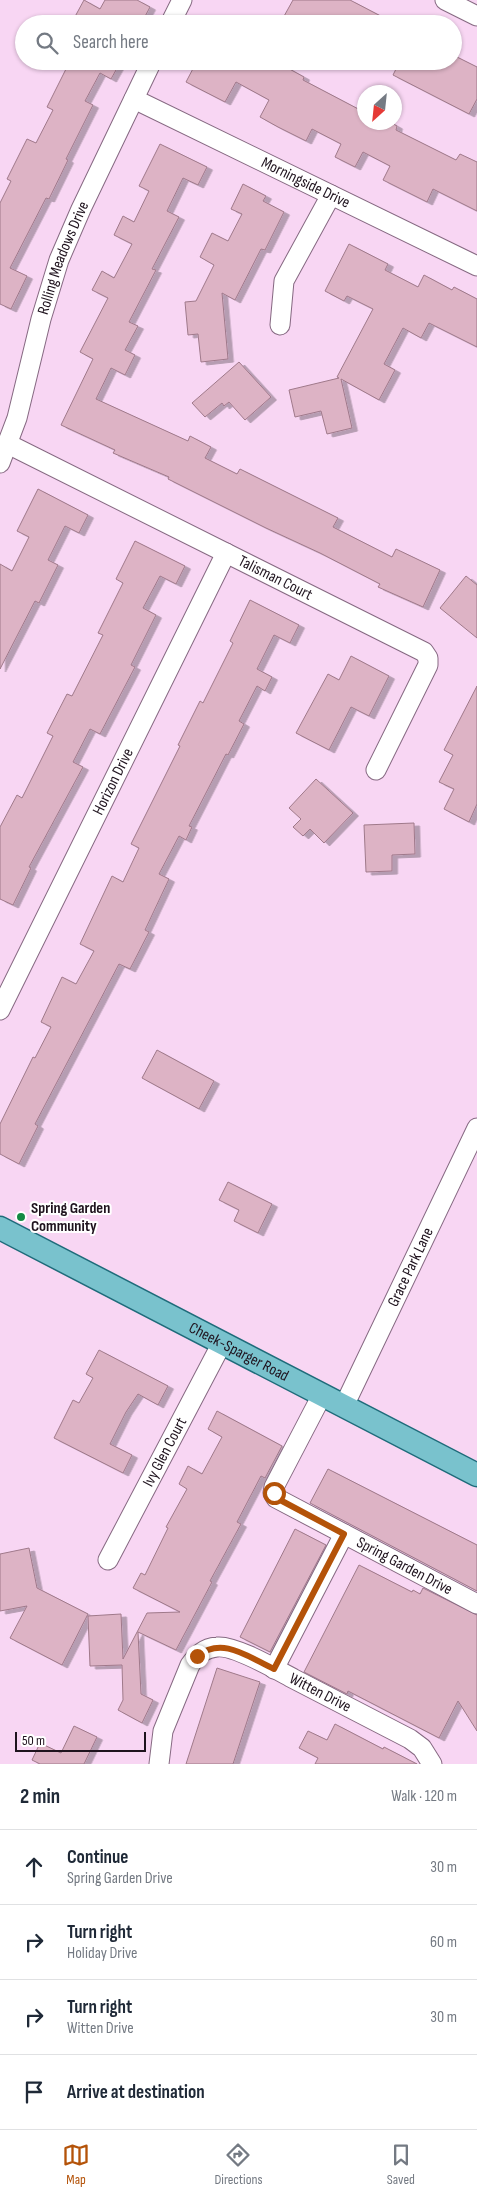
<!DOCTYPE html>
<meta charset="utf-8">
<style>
:root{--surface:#fff;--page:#f6f6f7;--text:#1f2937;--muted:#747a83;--line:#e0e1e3;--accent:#b45309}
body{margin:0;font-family:"Sofia Sans Condensed",sans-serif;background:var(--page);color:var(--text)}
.compass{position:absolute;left:357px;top:85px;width:45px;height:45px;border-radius:50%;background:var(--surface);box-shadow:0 1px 4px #0004;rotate:207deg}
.scale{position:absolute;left:15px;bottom:12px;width:131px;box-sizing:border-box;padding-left:5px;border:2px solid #1f131e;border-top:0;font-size:14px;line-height:18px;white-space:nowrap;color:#1f131e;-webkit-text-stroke:4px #fff;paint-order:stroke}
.stop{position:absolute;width:15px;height:15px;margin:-11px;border:4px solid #b45309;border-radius:50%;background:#fff}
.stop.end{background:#b45309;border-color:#fff;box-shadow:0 1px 5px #0008}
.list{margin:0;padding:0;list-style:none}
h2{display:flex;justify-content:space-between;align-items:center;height:65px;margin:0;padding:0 20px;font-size:21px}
h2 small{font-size:16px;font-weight:400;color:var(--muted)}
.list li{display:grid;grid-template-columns:32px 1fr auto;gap:15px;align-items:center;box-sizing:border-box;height:75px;padding:0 20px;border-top:1px solid var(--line)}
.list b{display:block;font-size:19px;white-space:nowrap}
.list p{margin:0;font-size:16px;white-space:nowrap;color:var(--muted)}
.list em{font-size:16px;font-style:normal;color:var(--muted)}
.icon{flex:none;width:28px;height:28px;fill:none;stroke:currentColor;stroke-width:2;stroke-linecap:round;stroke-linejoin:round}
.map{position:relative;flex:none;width:477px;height:1764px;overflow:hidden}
.search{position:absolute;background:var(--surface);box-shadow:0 1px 4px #0004;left:15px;right:15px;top:15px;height:55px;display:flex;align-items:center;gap:12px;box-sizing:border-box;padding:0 18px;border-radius:28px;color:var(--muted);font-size:19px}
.sheet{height:365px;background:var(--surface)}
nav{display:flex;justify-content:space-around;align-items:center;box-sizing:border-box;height:70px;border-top:1px solid var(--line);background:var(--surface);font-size:14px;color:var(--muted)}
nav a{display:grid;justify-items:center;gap:2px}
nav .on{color:var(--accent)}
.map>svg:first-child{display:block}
</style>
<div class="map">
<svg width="477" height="1764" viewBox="0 0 477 1764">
<defs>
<filter id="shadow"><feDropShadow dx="5.5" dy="3" stdDeviation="0" flood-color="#0004"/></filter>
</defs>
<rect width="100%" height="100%" fill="#f8d6f3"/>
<g fill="#ddb3c5" stroke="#9f798a" filter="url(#shadow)">
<path d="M 84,0 L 100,9 L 105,0 L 137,0 L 150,7 L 141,24 L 133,24 L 124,19 L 122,22 L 126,24 L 71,24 Z"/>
<path d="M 293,0 L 350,0 L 396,24 L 294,24 L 283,18 Z"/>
<path d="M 453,55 L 477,67 L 477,99 L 469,114 L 393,75 L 400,61 L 453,61 Z"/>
<path d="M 70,61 L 121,61 L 111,79 L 100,73 L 85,101 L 93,105 L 66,159 L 68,160 L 49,199 L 46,198 L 10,268 L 27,276 L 11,309 L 0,304 L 0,203 L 11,181 L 7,179 L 27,139 L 36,143 L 53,110 L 47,107 Z"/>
<path d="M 197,61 L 237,61 L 253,69 L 258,61 L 275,61 L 304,77 L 303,80 L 364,112 L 364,122 L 390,122 L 397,126 L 396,130 L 456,160 L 460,154 L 477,162 L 477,211 L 433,189 L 427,202 L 383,180 L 390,166 L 363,152 L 355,167 L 335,157 L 341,144 L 312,129 L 306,141 L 278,127 L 260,117 L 269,100 L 236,82 L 225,102 L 186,82 Z"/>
<path d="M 160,144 L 207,167 L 198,185 L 183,178 L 167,211 L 179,217 L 152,269 L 156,270 L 129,322 L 138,326 L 125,350 L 135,355 L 125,375 L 111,368 L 96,399 L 188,441 L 190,436 L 211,447 L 205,458 L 237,474 L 240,469 L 338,518 L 333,527 L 392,557 L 396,549 L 440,570 L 423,607 L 378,587 L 380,584 L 320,553 L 266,528 L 168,479 L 169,477 L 113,453 L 115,450 L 61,425 L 93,359 L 80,352 L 108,298 L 92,290 L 102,271 L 114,278 L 132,244 L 114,235 L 123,216 L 134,222 L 149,191 L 139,186 Z"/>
<path d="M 243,184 L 266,196 L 263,201 L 284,212 L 265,250 L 261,249 L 235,300 L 222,293 L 228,359 L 201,362 L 198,334 L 188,335 L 185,302 L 196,301 L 214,265 L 200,257 L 212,233 L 228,241 L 242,214 L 231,209 Z"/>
<path d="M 349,244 L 388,264 L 385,270 L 418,287 L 424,275 L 452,290 L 454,287 L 477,299 L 477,347 L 429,323 L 421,338 L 403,328 L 384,364 L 395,370 L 379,400 L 341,379 L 352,428 L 327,434 L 321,411 L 295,417 L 289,390 L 339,378 L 337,377 L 373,309 L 347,296 L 344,301 L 325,291 Z"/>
<path d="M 239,362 L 271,397 L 245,420 L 229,402 L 224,406 L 222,403 L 205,417 L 192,403 Z"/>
<path d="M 38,489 L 88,515 L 79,533 L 65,526 L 48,560 L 58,565 L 39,603 L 35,601 L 0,669 L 0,564 L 12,571 L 29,537 L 17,531 Z"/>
<path d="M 135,541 L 185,566 L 176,584 L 160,576 L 143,608 L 156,615 L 131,665 L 135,667 L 100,734 L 90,729 L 73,762 L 83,767 L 29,867 L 31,868 L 13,905 L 0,899 L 0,827 L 17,795 L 22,798 L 53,736 L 47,733 L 67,694 L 72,696 L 103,635 L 98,633 L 123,583 L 116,579 Z"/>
<path d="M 466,576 L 477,585 L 477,638 L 440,608 Z"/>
<path d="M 250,600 L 299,625 L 290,643 L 274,635 L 257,669 L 272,677 L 265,691 L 257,686 L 239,721 L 244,724 L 228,755 L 226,754 L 189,826 L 192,827 L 186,840 L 179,836 L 159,874 L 169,879 L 145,930 L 149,932 L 130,969 L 119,964 L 35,1124 L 38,1126 L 19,1164 L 0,1154 L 0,1124 L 33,1057 L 35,1058 L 51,1027 L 41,1022 L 62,977 L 76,984 L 94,951 L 80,944 L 112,876 L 123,882 L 139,848 L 131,844 L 180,746 L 178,745 L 200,701 L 203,703 L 233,643 L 230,641 Z"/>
<path d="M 351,656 L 389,676 L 369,716 L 351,707 L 329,750 L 296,733 L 328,674 L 339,680 Z"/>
<path d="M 477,686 L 477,804 L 469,822 L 444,809 L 454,789 L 439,782 L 453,755 L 444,750 Z"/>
<path d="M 316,779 L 353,813 L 324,843 L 310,829 L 303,836 L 293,827 L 301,819 L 289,808 Z"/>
<path d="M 414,823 L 415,854 L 392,855 L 392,871 L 366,872 L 364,825 Z"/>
<path d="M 157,1050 L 214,1081 L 199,1109 L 142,1078 Z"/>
<path d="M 228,1182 L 272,1204 L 258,1233 L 234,1221 L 239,1210 L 219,1200 Z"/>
<path d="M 99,1350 L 168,1386 L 158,1405 L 138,1394 L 126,1412 L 110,1444 L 132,1455 L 123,1473 L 54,1438 L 73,1400 L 79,1403 L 93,1378 L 86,1374 Z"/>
<path d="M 217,1411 L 282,1446 L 265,1478 L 261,1476 L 237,1522 L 241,1524 L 210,1581 L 212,1582 L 176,1650 L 138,1632 L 141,1694 L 153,1700 L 142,1723 L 118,1710 L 123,1700 L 122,1665 L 90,1666 L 88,1616 L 121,1614 L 123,1659 L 147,1613 L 180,1612 L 133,1588 L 141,1573 L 145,1575 L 168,1528 L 166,1527 L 187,1489 L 179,1484 L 188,1466 L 202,1474 L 222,1437 L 208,1429 Z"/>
<path d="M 328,1469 L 477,1545 L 477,1591 L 310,1503 Z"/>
<path d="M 295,1529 L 326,1545 L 270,1652 L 240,1637 Z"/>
<path d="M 29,1548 L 37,1588 L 88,1614 L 62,1665 L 10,1638 L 27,1606 L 0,1611 L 0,1554 Z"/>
<path d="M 359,1565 L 412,1592 L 413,1590 L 420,1594 L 423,1588 L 477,1615 L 477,1731 L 458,1701 L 439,1738 L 348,1691 L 347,1694 L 304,1672 Z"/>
<path d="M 217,1668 L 260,1682 L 233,1764 L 186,1764 Z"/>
<path d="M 335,1724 L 383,1749 L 384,1747 L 417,1764 L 315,1764 L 318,1758 L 299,1748 L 308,1731 L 327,1740 Z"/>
<path d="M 74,1726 L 97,1737 L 84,1764 L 40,1764 L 32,1760 L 40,1743 L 61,1753 Z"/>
</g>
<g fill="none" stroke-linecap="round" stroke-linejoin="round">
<g stroke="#866982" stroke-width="21">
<g id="minor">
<path d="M 445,0 L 477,16"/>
<path d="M 170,24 L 182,0"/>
<path id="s1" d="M 134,99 L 477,266"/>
<path d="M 280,325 L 284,281 L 331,195"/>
<path id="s2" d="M 8,444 L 424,652 L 428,658 L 428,665 L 376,770"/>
<path id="s3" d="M 0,463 L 17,418 L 41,319 L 59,260 L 81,209 L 152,61"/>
<path id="s4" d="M 0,1010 L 226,553"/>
<path id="s5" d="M 322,1395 L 274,1487 L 273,1493 L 276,1498 L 477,1604"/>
<path id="s6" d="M 344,1406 L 477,1128"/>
<path id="s7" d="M 108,1560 L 222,1343"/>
<path d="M 274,1669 L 344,1534"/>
<path id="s8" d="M 159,1764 L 163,1731 L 190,1665 C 197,1655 204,1648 217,1647 C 235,1645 277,1670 294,1679 C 333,1699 372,1719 410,1739 L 422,1748 L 432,1764"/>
</g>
</g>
<g stroke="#1f6b7a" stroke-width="25">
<g id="major">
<path id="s9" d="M 0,1228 L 477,1475"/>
</g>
</g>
<use href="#minor" stroke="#fff" stroke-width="19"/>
<use href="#major" stroke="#79c2cd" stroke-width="22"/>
</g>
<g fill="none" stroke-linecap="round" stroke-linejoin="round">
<path stroke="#b45309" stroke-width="6" d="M 197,1656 C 223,1636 248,1657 274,1669 L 344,1534 L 282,1501 L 274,1493"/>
</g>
<circle fill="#148a44" stroke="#fff" stroke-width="2" cx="21" cy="1217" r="5"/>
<g text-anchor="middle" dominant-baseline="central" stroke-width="4" stroke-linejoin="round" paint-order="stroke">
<g font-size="16" fill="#1f131e" stroke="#fff">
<text stroke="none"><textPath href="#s1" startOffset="191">Morningside Drive</textPath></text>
<text stroke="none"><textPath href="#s3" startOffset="215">Rolling Meadows Drive</textPath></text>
<text stroke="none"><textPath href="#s2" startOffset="299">Talisman Court</textPath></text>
<text stroke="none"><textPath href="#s4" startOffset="255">Horizon Drive</textPath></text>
<text stroke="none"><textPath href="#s6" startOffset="154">Grace Park Lane</textPath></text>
<text stroke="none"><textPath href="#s9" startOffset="269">Cheek-Sparger Road</textPath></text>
<text stroke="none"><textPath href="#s7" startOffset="122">Ivy Glen Court</textPath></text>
<text stroke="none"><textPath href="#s5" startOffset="261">Spring Garden Drive</textPath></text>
<text stroke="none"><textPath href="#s8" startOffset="252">Witten Drive</textPath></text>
</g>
<g font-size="16" font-weight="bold" fill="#1f131e" stroke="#fff" text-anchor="start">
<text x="31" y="1208">Spring Garden<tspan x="31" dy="18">Community</tspan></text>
</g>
</g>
</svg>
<svg class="compass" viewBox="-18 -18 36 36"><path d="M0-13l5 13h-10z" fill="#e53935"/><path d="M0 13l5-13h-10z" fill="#747a83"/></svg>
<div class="scale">50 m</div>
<div class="stop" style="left:274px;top:1493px"></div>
<div class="stop end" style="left:197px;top:1656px"></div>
<div class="search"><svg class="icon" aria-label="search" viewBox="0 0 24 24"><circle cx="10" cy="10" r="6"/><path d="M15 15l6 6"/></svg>Search here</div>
</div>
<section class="sheet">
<h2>2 min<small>Walk · 120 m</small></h2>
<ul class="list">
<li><svg class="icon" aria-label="ahead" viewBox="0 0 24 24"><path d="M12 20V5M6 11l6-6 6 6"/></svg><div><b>Continue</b><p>Spring Garden Drive</p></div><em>30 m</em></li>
<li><svg class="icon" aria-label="right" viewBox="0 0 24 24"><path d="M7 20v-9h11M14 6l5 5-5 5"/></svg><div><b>Turn right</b><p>Holiday Drive</p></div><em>60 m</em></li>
<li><svg class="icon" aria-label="right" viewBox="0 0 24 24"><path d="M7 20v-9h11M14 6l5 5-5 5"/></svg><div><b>Turn right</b><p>Witten Drive</p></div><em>30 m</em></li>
<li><svg class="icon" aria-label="arrive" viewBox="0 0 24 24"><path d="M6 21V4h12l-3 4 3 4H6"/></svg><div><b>Arrive at destination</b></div></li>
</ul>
</section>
<nav>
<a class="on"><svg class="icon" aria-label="map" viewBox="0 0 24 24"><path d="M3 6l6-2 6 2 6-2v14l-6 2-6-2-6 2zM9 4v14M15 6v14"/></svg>Map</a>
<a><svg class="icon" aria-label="directions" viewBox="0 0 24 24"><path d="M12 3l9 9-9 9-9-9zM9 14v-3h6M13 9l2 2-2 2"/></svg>Directions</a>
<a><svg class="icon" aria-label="saved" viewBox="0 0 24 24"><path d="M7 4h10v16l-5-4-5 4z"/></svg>Saved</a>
</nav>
